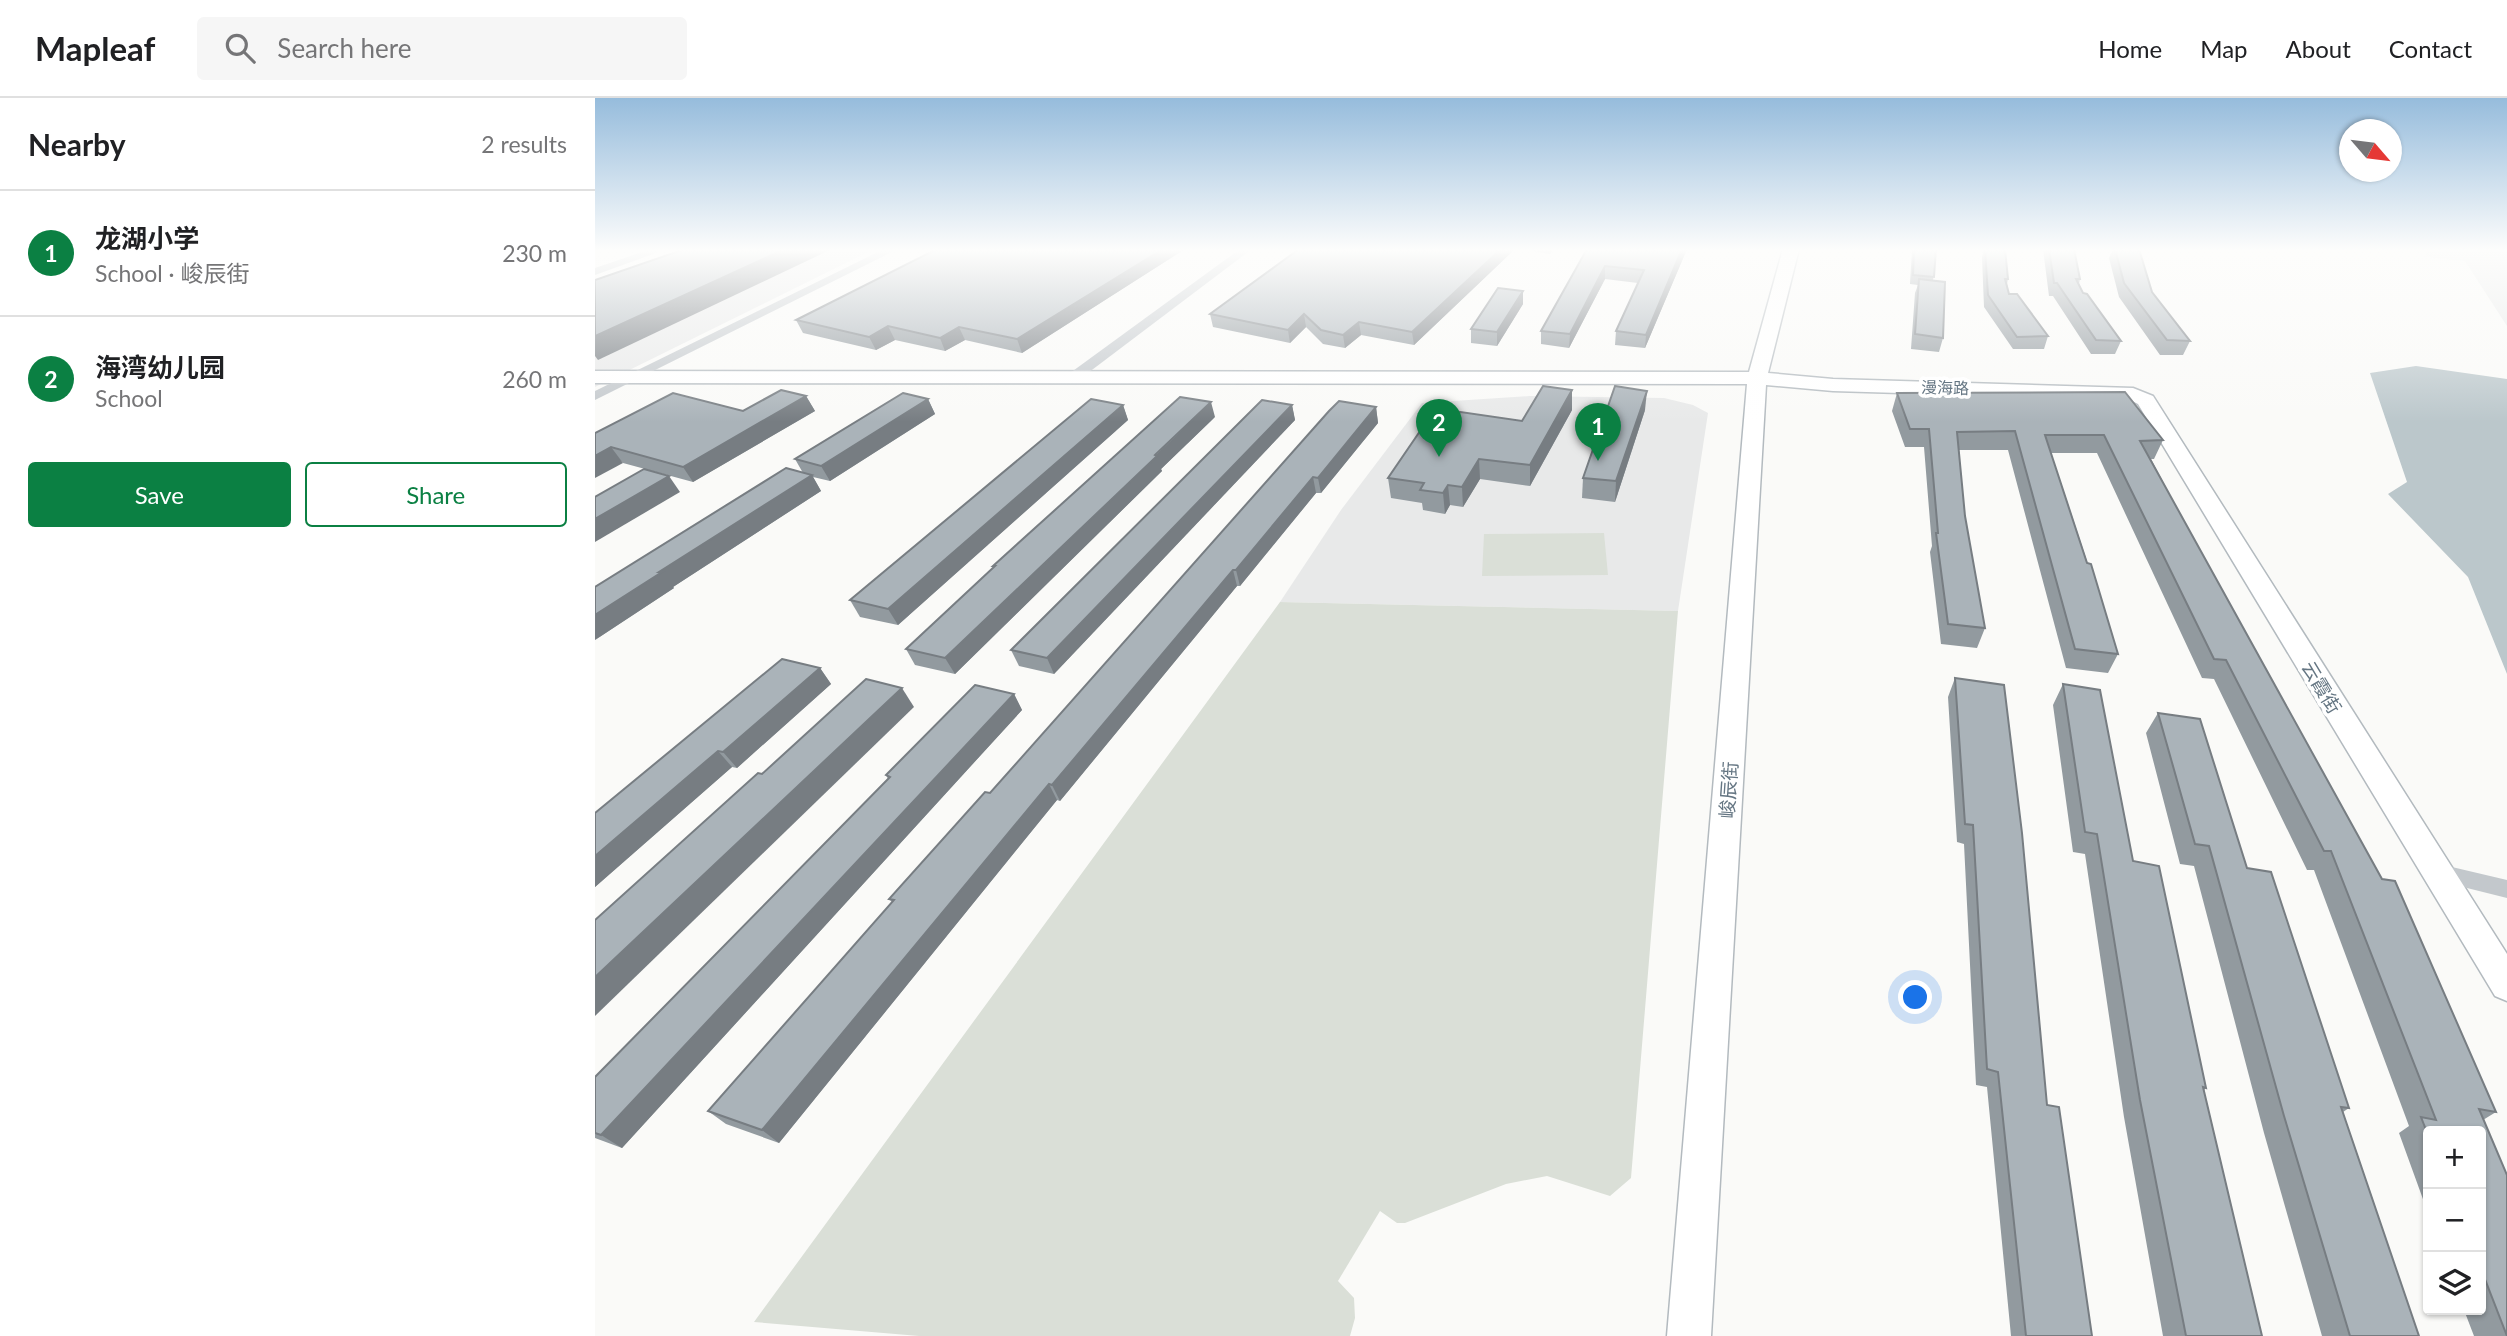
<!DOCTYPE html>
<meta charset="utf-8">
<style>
:root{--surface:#fff;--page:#f6f6f6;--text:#202124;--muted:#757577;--line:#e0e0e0;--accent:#0b8043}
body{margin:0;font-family:Lato,"Noto Sans SC",sans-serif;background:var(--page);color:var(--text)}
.controls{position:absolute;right:21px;bottom:21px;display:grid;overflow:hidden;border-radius:7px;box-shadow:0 2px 5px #0004}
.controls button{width:63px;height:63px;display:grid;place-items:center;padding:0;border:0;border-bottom:2px solid var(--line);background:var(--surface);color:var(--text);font:35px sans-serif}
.compass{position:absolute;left:1744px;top:21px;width:63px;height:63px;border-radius:50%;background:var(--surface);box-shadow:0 2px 5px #0004;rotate:118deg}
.you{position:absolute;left:1321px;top:900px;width:24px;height:24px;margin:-18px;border:5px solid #fff;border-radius:50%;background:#1a73e8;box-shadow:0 0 0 10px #1a73e833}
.badge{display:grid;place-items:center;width:46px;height:46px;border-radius:50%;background:var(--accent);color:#fff;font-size:23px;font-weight:700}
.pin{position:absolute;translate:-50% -58px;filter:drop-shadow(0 2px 4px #0008)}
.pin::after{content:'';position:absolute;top:37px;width:24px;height:21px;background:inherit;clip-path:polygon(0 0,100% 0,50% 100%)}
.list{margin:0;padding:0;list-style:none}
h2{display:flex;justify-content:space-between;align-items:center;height:91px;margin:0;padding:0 28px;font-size:30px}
h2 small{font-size:23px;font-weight:400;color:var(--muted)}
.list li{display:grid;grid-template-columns:46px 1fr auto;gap:21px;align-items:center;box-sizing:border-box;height:126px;padding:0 28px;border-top:2px solid var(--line)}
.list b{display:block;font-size:26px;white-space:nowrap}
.list p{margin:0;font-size:23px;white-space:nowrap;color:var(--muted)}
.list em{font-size:23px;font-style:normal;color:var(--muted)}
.actions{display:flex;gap:14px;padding:21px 28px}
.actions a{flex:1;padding:16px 0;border:2px solid var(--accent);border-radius:7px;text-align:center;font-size:24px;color:var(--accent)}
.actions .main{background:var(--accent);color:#fff}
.icon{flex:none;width:38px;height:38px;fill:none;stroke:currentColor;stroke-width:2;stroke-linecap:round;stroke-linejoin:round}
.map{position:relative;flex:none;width:1912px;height:1238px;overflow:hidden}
header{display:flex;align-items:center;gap:42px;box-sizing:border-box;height:98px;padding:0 35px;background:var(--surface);border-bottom:2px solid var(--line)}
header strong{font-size:33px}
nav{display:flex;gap:38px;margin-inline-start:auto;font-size:24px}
.search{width:490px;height:63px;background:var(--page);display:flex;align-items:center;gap:18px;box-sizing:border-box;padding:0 24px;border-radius:7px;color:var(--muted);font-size:26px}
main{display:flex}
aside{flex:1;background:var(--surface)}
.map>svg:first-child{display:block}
</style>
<header>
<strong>Mapleaf</strong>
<div class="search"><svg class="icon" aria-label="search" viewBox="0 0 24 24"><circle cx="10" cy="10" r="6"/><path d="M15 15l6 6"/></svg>Search here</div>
<nav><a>Home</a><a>Map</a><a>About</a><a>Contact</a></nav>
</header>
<main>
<aside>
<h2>Nearby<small>2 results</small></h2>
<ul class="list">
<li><span class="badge">1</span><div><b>龙湖小学</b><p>School · 峻辰街</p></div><em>230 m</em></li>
<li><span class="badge">2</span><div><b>海湾幼儿园</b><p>School</p></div><em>260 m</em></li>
</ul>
<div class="actions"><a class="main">Save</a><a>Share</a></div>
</aside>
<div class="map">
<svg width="1912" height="1238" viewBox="0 0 1912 1238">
<rect width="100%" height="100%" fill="#fafaf8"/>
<g fill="#e8e9e9">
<path d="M 98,151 L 279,151 L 0,289 L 0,185 Z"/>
<path d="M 1828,151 L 1912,151 L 1912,228 L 1870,163 L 1832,159 Z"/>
<path d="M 935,298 L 1069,300 L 1098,307 L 1113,315 L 1083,513 L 685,504 L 746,412 L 827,305 Z"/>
</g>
<g fill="#dadfd7">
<path d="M 1009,435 L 1013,477 L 887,478 L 889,436 Z"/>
<path d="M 685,504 L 1083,513 L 1036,1080 L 1015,1098 L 952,1078 L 911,1086 L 810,1125 L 802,1125 L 785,1113 L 743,1183 L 759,1200 L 760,1220 L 755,1238 L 324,1238 L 159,1224 Z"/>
</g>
<path fill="#bbc7cb" d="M 1821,268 L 1912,281 L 1912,576 L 1873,479 L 1793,396 L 1812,384 L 1775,275 Z"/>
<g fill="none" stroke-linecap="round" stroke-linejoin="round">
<g stroke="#b3babf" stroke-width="3">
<path id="secondary" d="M 1188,151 L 1204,151 L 1173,275 L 1238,281 L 1538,290 L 1558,298 L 1912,856 L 1912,903 L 1900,898 L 1543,306 L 1535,302 L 1238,293 L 1171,287 L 1116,1238 L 1072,1238 L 1152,286 L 0,285 L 0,273 L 1154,274 Z"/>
</g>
<g fill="#c3c8cc" fill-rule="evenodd">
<path d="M 56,151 L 72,151 L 0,177 L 0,170 Z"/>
<path d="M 289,151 L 303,151 L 0,302 L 0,293 Z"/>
<path d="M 645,151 L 657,151 L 481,284 L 471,284 L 471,278 Z"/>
<path d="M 1840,765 L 1912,782 L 1912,800 L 1832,780 L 1829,774 L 1832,768 Z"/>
</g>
<use href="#secondary" fill="#fff" fill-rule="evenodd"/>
</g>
<g fill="#929a9f">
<path d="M 342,151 L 590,151 L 427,255 L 370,242 L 350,253 L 300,242 L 281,252 L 208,235 L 201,222 Z"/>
<path d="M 704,151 L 920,151 L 819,247 L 766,237 L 750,250 L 728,246 L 711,229 L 695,245 L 618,229 L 615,216 Z"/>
<path d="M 936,151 L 959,151 L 955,156 L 936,153 Z"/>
<path d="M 992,151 L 1092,151 L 1050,250 L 1020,247 L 1021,233 L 1043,185 L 1010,181 L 974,250 L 946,246 L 946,233 Z"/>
<path d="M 1317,151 L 1341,151 L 1338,183 L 1348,240 L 1344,254 L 1316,251 L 1320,195 L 1323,187 L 1315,186 Z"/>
<path d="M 1389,151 L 1410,151 L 1413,181 L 1412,186 L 1414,196 L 1453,238 L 1449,251 L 1418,251 L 1389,209 L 1387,159 Z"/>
<path d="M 1448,151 L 1479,151 L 1485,181 L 1484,186 L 1488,195 L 1526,243 L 1520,256 L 1496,256 L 1458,198 L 1454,198 Z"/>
<path d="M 1518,151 L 1544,151 L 1557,194 L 1595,243 L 1588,257 L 1565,257 L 1524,199 L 1514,160 Z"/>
<path d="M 928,193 L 928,206 L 902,248 L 876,245 L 876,231 Z"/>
<path d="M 977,292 L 977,312 L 935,388 L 885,381 L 868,409 L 855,407 L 850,416 L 828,412 L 827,405 L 796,400 L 793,380 L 847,319 L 927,323 Z"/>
<path d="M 1302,295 L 1568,342 L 1559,361 L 1556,361 L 1901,1014 L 1888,1022 L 1912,1238 L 1879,1238 L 1869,1212 L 1886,1212 L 1886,1033 L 1833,1033 L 1833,1115 L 1804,1035 L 1814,1028 L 1719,772 L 1712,772 L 1619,581 L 1607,580 L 1502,355 L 1456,355 L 1523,556 L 1513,575 L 1471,570 L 1413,352 L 1364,352 L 1370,418 L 1390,530 L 1382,550 L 1346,546 L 1335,454 L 1337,448 L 1329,349 L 1310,349 L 1297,313 Z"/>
<path d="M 211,298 L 220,313 L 98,384 L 28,365 L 0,335 L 148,313 Z"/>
<path d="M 333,301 L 340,316 L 235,383 L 218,379 L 226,393 L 78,489 L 79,490 L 0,542 L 208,375 L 200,361 Z"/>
<path d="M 528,307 L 533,322 L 303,527 L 265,519 L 255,502 Z"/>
<path d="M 697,307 L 700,322 L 459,576 L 424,568 L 416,552 Z"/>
<path d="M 781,309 L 783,325 L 726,395 L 721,395 L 645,488 L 642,488 L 465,703 L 462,702 L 184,1045 L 131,1026 L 113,1013 L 297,804 L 294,801 L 395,695 Z"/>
<path d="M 1050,312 L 1020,404 L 987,400 L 988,380 Z"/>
<path d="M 620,319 L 566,371 L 567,373 L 360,576 L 320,567 L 311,551 L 399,470 L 398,468 Z"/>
<path d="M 225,570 L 236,586 L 142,670 L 137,669 L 0,789 L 0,715 Z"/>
<path d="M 1360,580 L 1452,1007 L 1497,1238 L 1416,1238 L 1392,989 L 1381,987 L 1369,746 L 1362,744 L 1353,599 Z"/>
<path d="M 1468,586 L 1538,763 L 1611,990 L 1609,992 L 1667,1238 L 1568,1238 L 1529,1019 L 1490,756 L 1478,754 L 1458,607 Z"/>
<path d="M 419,596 L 427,612 L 27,1050 L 0,1040 L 0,979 L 293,681 L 291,677 Z"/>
<path d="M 1563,615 L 1652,770 L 1754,1010 L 1748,1014 L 1824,1238 L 1727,1238 L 1669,1035 L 1599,768 L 1585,766 L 1551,635 Z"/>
</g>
<g fill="#777d82">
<path d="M 190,151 L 237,151 L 3,262 L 0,258 L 0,238 Z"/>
<path d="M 568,151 L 590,151 L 427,255 L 422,241 Z"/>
<path d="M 906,151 L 920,151 L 819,247 L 817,234 Z"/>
<path d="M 1087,151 L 1092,151 L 1050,250 L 1051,237 Z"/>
<path d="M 1010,168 L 1010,181 L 974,250 L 975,236 Z"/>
<path d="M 928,193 L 928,206 L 902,248 L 902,234 Z"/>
<path d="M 709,216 L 711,229 L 695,245 L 693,232 Z"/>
<path d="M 764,224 L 766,237 L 750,250 L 748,237 Z"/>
<path d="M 293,228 L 300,242 L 281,252 L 274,239 Z"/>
<path d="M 364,229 L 370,242 L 350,253 L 345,240 Z"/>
<path d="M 977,292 L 977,312 L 935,388 L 935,367 Z"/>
<path d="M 1052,293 L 1050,312 L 1020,404 L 1021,383 Z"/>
<path d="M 211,298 L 220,313 L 98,384 L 88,369 Z"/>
<path d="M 333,301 L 340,316 L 235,383 L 226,368 Z"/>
<path d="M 616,304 L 620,319 L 566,371 L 567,373 L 360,576 L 350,560 Z"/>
<path d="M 528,307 L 533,322 L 303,527 L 293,511 Z"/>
<path d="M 697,307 L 700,322 L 459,576 L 452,560 Z"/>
<path d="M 781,309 L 783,325 L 726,395 L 723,380 Z"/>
<path d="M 16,349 L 28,365 L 0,380 L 0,358 Z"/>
<path d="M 884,361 L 885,381 L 868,409 L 867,389 Z"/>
<path d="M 217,377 L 226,393 L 78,489 L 79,490 L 0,542 L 0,517 L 64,474 Z"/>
<path d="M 74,378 L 85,394 L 0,444 L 0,421 Z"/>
<path d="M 718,379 L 721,395 L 645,488 L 641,472 Z"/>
<path d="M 853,387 L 855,407 L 850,416 L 848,395 Z"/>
<path d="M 638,472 L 642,488 L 465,703 L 457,687 Z"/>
<path d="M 225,570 L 236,586 L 142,670 L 128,654 Z"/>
<path d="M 307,590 L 319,609 L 0,918 L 0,879 Z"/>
<path d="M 419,596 L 427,612 L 27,1050 L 6,1037 Z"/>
<path d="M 123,653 L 137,669 L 0,789 L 0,758 Z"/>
<path d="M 454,686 L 462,702 L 184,1045 L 167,1032 Z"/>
</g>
<g fill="#aab3b9" stroke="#777d82" stroke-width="2">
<path d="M 90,151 L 190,151 L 0,238 L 0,182 Z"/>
<path d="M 342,151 L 568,151 L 422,241 L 364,229 L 345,240 L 293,228 L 274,239 L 201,222 Z"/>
<path d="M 704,151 L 906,151 L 817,234 L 764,224 L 748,237 L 726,232 L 709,216 L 693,232 L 615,216 Z"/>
<path d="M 992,151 L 1087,151 L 1051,237 L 1021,233 L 1049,172 L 1010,168 L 975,236 L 946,233 Z"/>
<path d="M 1319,151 L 1341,151 L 1339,179 L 1318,177 Z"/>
<path d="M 1390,151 L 1410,151 L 1413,181 L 1410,181 L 1414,196 L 1422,196 L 1453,238 L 1422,239 L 1393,197 Z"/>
<path d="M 1454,151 L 1479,151 L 1485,181 L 1481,181 L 1488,195 L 1492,196 L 1526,243 L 1501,242 L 1462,185 L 1459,185 Z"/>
<path d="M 1520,151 L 1544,151 L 1557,194 L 1595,243 L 1572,242 L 1529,185 Z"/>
<path d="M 1324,181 L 1350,184 L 1348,240 L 1320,236 Z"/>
<path d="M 903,190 L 928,193 L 902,234 L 876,231 Z"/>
<path d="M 948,288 L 977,292 L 935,367 L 884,361 L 867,389 L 853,387 L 848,395 L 825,392 L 829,385 L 793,380 L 836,317 L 847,319 L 852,312 L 927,323 Z"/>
<path d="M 1020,288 L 1052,293 L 1021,383 L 988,380 Z"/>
<path d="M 186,292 L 211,298 L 88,369 L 16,349 L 0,358 L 0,335 L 78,295 L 148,313 Z"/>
<path d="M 1530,294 L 1568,342 L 1545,343 L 1787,781 L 1800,783 L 1901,1014 L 1884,1011 L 1912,1077 L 1912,1238 L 1886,1171 L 1886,1033 L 1833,1033 L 1833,1037 L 1826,1019 L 1841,1022 L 1736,753 L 1729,753 L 1631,562 L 1619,561 L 1509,337 L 1450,337 L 1492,465 L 1496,466 L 1523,556 L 1480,551 L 1420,333 L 1362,334 L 1370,418 L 1390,530 L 1353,526 L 1341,435 L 1343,435 L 1334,331 L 1315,331 L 1302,295 Z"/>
<path d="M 308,295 L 333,301 L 226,368 L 200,361 Z"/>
<path d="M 585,299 L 616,304 L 560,357 L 562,358 L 350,560 L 311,551 L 400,468 L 398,468 Z"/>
<path d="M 496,301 L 528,307 L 293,511 L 255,502 Z"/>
<path d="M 667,302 L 697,307 L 452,560 L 416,552 Z"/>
<path d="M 744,303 L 781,309 L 723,380 L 718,379 L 641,472 L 638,472 L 457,687 L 454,686 L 167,1032 L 113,1013 L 299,802 L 294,801 L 390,694 L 395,695 L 734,313 Z"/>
<path d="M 191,370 L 217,377 L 64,474 L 67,474 L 0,517 L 0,489 Z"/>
<path d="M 49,371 L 74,378 L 0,421 L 0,399 Z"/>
<path d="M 187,561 L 225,570 L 128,654 L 123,653 L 0,758 L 0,715 Z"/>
<path d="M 1360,580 L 1409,587 L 1427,735 L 1452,1007 L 1464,1009 L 1497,1238 L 1431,1238 L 1403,974 L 1392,971 L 1378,727 L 1370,726 Z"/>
<path d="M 271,581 L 307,590 L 0,879 L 0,822 L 163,675 L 167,676 Z"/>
<path d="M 1468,586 L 1505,592 L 1538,763 L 1564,768 L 1611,990 L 1608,989 L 1667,1238 L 1591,1238 L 1545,1002 L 1502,736 L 1490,734 Z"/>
<path d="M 380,587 L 419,596 L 6,1037 L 0,1035 L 0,979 L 295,679 L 291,677 Z"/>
<path d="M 1563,615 L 1605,621 L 1652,770 L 1676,774 L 1754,1010 L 1746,1009 L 1824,1238 L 1755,1238 L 1689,1018 L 1614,748 L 1600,746 Z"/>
</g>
<linearGradient id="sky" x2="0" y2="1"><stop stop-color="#96bcdc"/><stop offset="0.47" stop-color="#fdfdfc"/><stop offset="1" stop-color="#fdfdfc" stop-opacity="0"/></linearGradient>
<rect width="1912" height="324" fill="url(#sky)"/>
<g text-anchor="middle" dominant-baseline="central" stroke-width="7" stroke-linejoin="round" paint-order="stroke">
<g font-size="16" fill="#657683" stroke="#fff">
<text transform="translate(1350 289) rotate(1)">漫海路</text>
</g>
<g font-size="19" fill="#657683" stroke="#fff">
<text transform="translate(1727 589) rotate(59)">云霞街</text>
<text transform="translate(1133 692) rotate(-86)">峻辰街</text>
</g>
</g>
</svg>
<div class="controls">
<button>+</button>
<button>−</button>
<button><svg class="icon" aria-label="layers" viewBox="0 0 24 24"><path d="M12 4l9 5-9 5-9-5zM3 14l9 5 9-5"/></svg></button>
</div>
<svg class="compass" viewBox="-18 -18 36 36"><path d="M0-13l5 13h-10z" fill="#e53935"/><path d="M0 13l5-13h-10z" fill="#757577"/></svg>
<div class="you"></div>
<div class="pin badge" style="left:1003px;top:363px">1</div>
<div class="pin badge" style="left:844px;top:359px">2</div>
</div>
</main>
